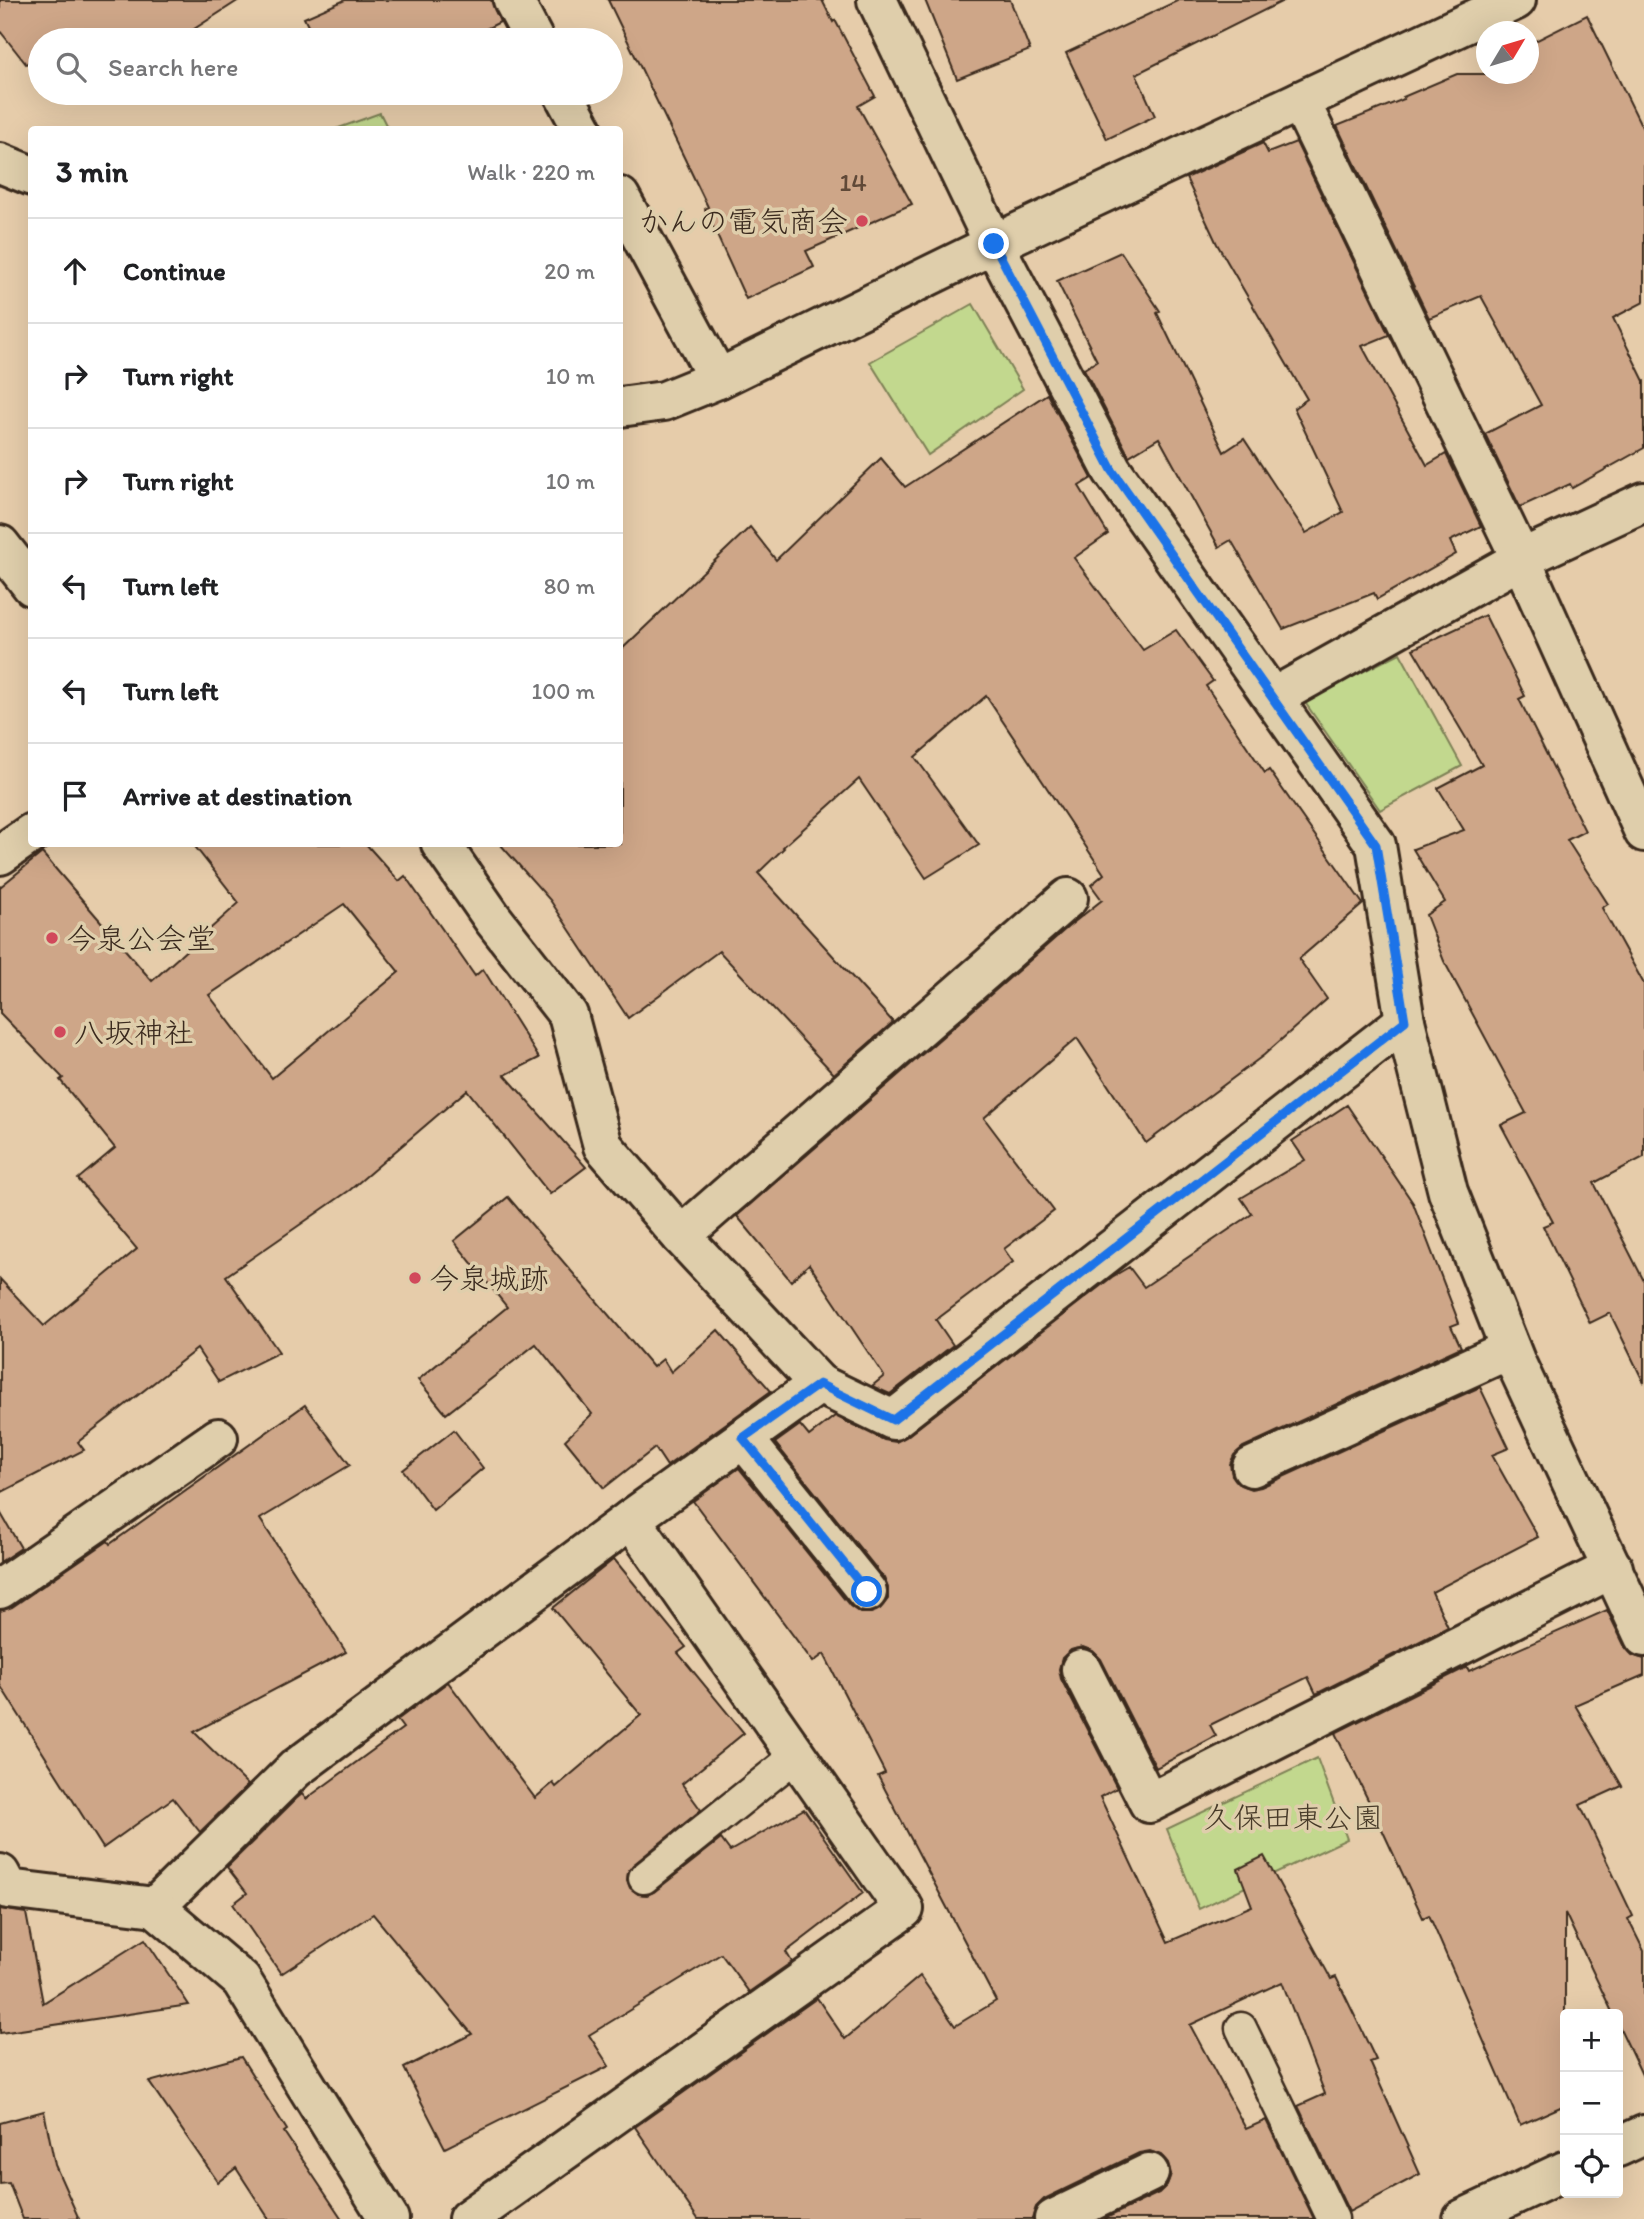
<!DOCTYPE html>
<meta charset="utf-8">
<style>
:root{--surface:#fff;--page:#f6f6f6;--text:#202124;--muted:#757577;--line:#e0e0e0}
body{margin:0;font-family:Itim,"Klee One",sans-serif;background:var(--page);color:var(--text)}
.controls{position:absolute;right:21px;bottom:21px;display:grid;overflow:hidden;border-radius:7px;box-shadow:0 7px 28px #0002}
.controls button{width:63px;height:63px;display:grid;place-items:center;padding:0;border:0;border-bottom:2px solid var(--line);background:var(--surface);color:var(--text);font:35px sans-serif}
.compass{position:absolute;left:1476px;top:21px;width:63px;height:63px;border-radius:50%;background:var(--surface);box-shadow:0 7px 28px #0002;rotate:52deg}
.stop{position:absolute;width:21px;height:21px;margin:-16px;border:5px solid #1a73e8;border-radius:50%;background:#fff}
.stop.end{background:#1a73e8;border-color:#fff;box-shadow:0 2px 7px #0008}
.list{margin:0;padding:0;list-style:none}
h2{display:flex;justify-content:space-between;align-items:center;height:91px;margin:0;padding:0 28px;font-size:30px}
h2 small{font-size:23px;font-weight:400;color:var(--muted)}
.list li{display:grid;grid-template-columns:46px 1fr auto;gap:21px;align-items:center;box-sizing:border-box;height:105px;padding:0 28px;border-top:2px solid var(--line)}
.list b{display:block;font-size:26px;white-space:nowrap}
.list em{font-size:23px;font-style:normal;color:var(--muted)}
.icon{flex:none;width:38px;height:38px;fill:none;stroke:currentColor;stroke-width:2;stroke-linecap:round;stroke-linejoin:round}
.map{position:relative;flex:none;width:1644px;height:2219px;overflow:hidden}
.search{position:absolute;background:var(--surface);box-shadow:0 7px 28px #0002;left:28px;top:28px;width:595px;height:77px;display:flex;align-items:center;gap:18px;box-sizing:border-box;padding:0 24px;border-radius:38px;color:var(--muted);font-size:26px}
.panel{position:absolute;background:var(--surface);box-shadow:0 7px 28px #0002;left:28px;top:126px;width:595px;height:721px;border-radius:7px}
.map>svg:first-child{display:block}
</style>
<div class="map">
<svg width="1644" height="2219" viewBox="0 0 1644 2219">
<rect width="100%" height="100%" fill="#e6ccaa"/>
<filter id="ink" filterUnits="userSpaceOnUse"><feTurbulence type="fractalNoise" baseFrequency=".0143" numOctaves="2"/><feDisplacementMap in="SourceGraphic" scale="14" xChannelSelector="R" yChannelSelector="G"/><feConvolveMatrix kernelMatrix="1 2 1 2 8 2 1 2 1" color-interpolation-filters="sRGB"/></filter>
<g filter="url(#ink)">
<g fill="#c2d88e" stroke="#7e8156" stroke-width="2">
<path d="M 380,113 L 388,129 L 336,129 Z"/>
<path d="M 973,304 L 1023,389 L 928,455 L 870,362 Z"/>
<path d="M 1400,653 L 1462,766 L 1380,810 L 1304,701 Z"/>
<path d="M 1317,1758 L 1347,1839 L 1199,1909 L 1167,1829 Z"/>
</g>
<g fill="#cea688" stroke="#3b2a1e" stroke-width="2" fill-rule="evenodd">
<path d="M 0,0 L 239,0 L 177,40 L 81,40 L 76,30 L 60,40 L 40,40 L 40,54 L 26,64 L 0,31 Z"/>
<path d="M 345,0 L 491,0 L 500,22 L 464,40 L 315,40 L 304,18 Z"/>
<path d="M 608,0 L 822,0 L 833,22 L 835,20 L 875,96 L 858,106 L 912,204 L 806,251 L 814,267 L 746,299 L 705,209 L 708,207 Z"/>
<path d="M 925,0 L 1010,0 L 1030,50 L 957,79 Z"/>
<path d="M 1179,0 L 1285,0 L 1136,74 L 1155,116 L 1107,139 L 1066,53 Z"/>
<path d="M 1587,15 L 1644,131 L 1644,302 L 1613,318 L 1644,381 L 1644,448 L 1572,488 L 1570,484 L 1520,507 L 1485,434 L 1541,405 L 1481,296 L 1429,318 L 1337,126 L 1404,99 L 1403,97 L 1457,74 L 1529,74 L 1529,44 Z"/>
<path d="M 1296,142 L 1389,335 L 1362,346 L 1427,465 L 1446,454 L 1481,526 L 1450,541 L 1456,554 L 1377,599 L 1374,593 L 1283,629 L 1231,540 L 1219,547 L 1159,438 L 1129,456 L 1084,369 L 1097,361 L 1057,281 L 1121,252 L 1160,311 L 1157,313 L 1224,452 L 1244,439 L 1306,533 L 1343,512 L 1294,408 L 1307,399 L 1217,244 L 1186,178 L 1263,143 L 1268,153 Z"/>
<path d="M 1047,394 L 1092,478 L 1079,486 L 1108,534 L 1074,558 L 1143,650 L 1176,630 L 1213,681 L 1206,686 L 1265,773 L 1269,770 L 1363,904 L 1299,959 L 1327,999 L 1264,1055 L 1146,1143 L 1077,1038 L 984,1118 L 1054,1211 L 1004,1249 L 1013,1262 L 936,1320 L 953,1345 L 890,1394 L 872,1386 L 884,1376 L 809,1264 L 791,1281 L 737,1216 L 1068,927 L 1102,900 L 1091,885 L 1104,874 L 986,696 L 915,757 L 979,845 L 926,878 L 859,779 L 783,847 L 784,848 L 758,873 L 893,1022 L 834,1074 L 719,951 L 628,1018 L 550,900 L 500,844 L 620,844 L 620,651 L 750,527 L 776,560 L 881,458 L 905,487 Z"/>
<path d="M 1485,615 L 1525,696 L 1519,699 L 1585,831 L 1567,840 L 1608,904 L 1602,908 L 1644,984 L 1644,1157 L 1594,1183 L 1644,1281 L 1644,1383 L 1610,1313 L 1590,1323 L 1543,1226 L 1553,1222 L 1501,1125 L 1526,1113 L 1444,961 L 1426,915 L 1445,902 L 1413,849 L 1464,830 L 1438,788 L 1482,765 L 1413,649 Z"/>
<path d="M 193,844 L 366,844 L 399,881 L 405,876 L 475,976 L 483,969 L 539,1058 L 505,1075 L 586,1167 L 550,1194 L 467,1090 L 350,1190 L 226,1276 L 279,1352 L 219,1382 L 197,1349 L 78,1442 L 84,1450 L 0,1493 L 0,1279 L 44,1326 L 137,1249 L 78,1179 L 115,1148 L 60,1080 L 63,1078 L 0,1013 L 0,887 L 42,853 L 152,981 L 239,903 ZM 344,904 L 399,972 L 272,1078 L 209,995 Z"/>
<path d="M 1347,1105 L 1413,1203 L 1459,1323 L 1451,1326 L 1461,1347 L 1243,1447 L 1234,1455 L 1230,1464 L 1232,1475 L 1240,1485 L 1251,1489 L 1261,1487 L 1480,1387 L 1509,1448 L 1492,1455 L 1538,1537 L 1432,1592 L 1448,1627 L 1316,1694 L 1308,1677 L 1210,1725 L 1216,1736 L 1156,1768 L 1101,1659 L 1093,1651 L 1083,1647 L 1071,1650 L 1062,1658 L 1059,1669 L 1061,1679 L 1117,1788 L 1100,1797 L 1168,1942 L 1252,1906 L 1238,1869 L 1264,1856 L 1331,1979 L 1336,1977 L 1376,2060 L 1370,2062 L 1420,2174 L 1349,2212 L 1298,2106 L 1325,2094 L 1282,1982 L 1190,2025 L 1246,2129 L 1266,2120 L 1314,2219 L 1104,2219 L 1159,2193 L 1167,2185 L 1171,2174 L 1168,2163 L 1161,2155 L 1150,2151 L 1139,2153 L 1044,2199 L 1036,2207 L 1032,2219 L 698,2219 L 635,2127 L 817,1998 L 845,2039 L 920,1976 L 955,2026 L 996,2001 L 878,1776 L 885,1773 L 824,1654 L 813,1662 L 693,1501 L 739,1468 L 850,1606 L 860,1613 L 871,1613 L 880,1609 L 888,1599 L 888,1588 L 884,1578 L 775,1443 L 800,1425 L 809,1436 L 835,1416 L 884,1440 L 896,1442 L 906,1437 L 1112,1277 L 1129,1267 L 1144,1287 L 1252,1214 L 1241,1198 L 1305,1160 L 1292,1141 Z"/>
<path d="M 508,1197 L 653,1367 L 663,1359 L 671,1372 L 718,1330 L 771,1391 L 667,1466 L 655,1448 L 604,1488 L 565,1440 L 592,1414 L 536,1344 L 446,1414 L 418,1380 L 507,1307 L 454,1241 Z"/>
<path d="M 305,1405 L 350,1465 L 260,1519 L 346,1652 L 194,1732 L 248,1785 L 200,1832 L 173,1798 L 103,1848 L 0,1685 L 0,1611 L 12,1607 L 108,1541 L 110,1544 Z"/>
<path d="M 454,1430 L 483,1468 L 433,1510 L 403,1470 Z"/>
<path d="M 0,1512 L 21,1548 L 0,1562 Z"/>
<path d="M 614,1559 L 686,1647 L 678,1653 L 744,1733 L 682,1784 L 701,1810 L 633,1865 L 628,1872 L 627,1880 L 630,1888 L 638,1894 L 647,1895 L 654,1892 L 721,1839 L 730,1851 L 804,1809 L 863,1893 L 786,1952 L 792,1962 L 749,1992 L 721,1954 L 589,2035 L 609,2066 L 445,2148 L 404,2068 L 472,2034 L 373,1914 L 281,1974 L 233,1904 L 247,1893 L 227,1867 L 296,1799 L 302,1794 L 306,1799 L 403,1728 L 397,1720 L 448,1682 L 535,1798 L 553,1783 L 556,1787 L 641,1715 L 553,1608 Z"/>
<path d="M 1607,1610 L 1625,1647 L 1632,1655 L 1644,1659 L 1644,1675 L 1575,1705 L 1622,1786 L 1580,1805 L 1633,1916 L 1628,1919 L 1644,1951 L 1644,2079 L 1618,2024 L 1618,2014 L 1613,2014 L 1565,1913 L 1565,2105 L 1520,2125 L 1429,1915 L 1423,1918 L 1374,1812 L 1335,1733 L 1467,1667 L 1469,1671 Z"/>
<path d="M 0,1909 L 26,1913 L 43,2003 L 145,1939 L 189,2005 L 0,2033 Z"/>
<path d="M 241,2057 L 287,2130 L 284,2132 L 342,2219 L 269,2219 L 236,2168 L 218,2182 L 149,2082 Z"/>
<path d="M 44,2111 L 55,2165 L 79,2219 L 23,2219 L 9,2183 L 0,2184 L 0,2123 Z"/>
</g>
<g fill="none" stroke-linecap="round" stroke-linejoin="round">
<g stroke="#3b2a1e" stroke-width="35">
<g id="lane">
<path d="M 644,1878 L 797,1755"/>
<path d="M 1241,2028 L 1333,2219"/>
</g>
</g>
<g stroke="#3b2a1e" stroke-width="44">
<g id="street">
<path d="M 513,0 L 534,40"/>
<path d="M 877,0 L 994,244 L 1112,470 L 1376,845 L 1405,1021 L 1448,1192 L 1516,1363 L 1644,1637"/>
<path d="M 563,93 L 583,130"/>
<path d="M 1300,101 L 1521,559 L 1644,832"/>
<path d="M 620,197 L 718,379"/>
<path d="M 0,545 L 32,586"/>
<path d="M 1274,697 L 1521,559 L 1644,502"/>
<path d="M 0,855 L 32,833"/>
<path d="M 681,1236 L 1068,898"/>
<path d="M 819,1384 L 893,1420 L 1405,1021"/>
<path d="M 743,1438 L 867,1592"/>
<path d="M 1252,1467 L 1510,1349"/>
<path d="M 0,1589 L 218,1438"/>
<path d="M 1081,1669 L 1149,1803 L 1613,1568"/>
<path d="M 0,1874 L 8,1889 L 155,1907 L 295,1769 L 631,1519 L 819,1384 L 681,1236 L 603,1146 L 568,1015 L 493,919 L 441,844"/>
<path d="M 155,1907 L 241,1980 L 389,2219"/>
<path d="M 468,2219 L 904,1909 L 631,1519"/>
<path d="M 1054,2219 L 1149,2173"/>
</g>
</g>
<g stroke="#3b2a1e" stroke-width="44">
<g id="secondary">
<path d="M 0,163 L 32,176"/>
<path d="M 620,407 L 664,401 L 718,379 L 994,244 L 1516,0"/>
<path d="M 1618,2147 L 1644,2135"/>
<path d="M 1463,2219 L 1565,2171"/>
</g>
</g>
<use href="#lane" stroke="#dfceab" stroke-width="30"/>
<use href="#street" stroke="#dfceab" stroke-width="38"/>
<use href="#secondary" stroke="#dfceab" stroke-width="38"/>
</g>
</g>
<g fill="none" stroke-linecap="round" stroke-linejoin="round" filter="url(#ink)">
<path stroke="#1a73e8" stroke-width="9" d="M 867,1592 L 743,1438 L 819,1384 L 893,1420 L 1405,1021 L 1376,845 L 1112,470 L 994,244"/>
</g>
<g fill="#d1495b" stroke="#dfceab" stroke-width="2.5">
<circle cx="862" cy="221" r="7"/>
<circle cx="52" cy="938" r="7"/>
<circle cx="60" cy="1032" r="7"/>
<circle cx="415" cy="1278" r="7"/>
</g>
<g text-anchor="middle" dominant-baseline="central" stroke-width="7" stroke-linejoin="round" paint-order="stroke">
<g font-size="26" fill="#604938">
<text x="853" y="182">14</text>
</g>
<g font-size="30" fill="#3b2a1e" stroke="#dfceab" text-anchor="start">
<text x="848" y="221" text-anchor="end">かんの電気商会</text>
<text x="66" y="938">今泉公会堂</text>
<text x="74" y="1032">八坂神社</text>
<text x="429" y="1278">今泉城跡</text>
</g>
<g font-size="30" fill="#483b29" stroke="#dfceab">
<text x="1293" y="1817">久保田東公園</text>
</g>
</g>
</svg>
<div class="controls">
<button>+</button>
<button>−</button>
<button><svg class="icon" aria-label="locate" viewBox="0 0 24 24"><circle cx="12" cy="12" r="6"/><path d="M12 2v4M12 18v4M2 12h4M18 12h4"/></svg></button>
</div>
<svg class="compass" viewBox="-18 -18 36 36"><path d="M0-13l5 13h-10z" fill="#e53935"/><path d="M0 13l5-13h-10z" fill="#757577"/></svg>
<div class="stop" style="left:867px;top:1592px"></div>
<div class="stop end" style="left:994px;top:244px"></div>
<div class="search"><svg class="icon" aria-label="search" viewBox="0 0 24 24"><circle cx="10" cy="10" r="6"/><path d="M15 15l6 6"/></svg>Search here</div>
<section class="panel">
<h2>3 min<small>Walk · 220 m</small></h2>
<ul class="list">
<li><svg class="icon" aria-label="ahead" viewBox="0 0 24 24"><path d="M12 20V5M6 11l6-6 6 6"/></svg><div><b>Continue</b></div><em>20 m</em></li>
<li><svg class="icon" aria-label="right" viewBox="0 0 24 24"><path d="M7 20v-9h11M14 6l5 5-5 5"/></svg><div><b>Turn right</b></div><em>10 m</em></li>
<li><svg class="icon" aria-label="right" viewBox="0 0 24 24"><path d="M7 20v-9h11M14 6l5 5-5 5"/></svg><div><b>Turn right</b></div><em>10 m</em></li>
<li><svg class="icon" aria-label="left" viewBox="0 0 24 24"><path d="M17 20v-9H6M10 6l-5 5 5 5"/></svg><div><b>Turn left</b></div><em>80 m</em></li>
<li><svg class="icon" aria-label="left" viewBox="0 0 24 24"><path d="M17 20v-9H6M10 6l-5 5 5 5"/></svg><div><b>Turn left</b></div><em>100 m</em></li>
<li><svg class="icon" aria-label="arrive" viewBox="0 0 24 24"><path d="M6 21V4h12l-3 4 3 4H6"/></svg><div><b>Arrive at destination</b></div></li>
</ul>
</section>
</div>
